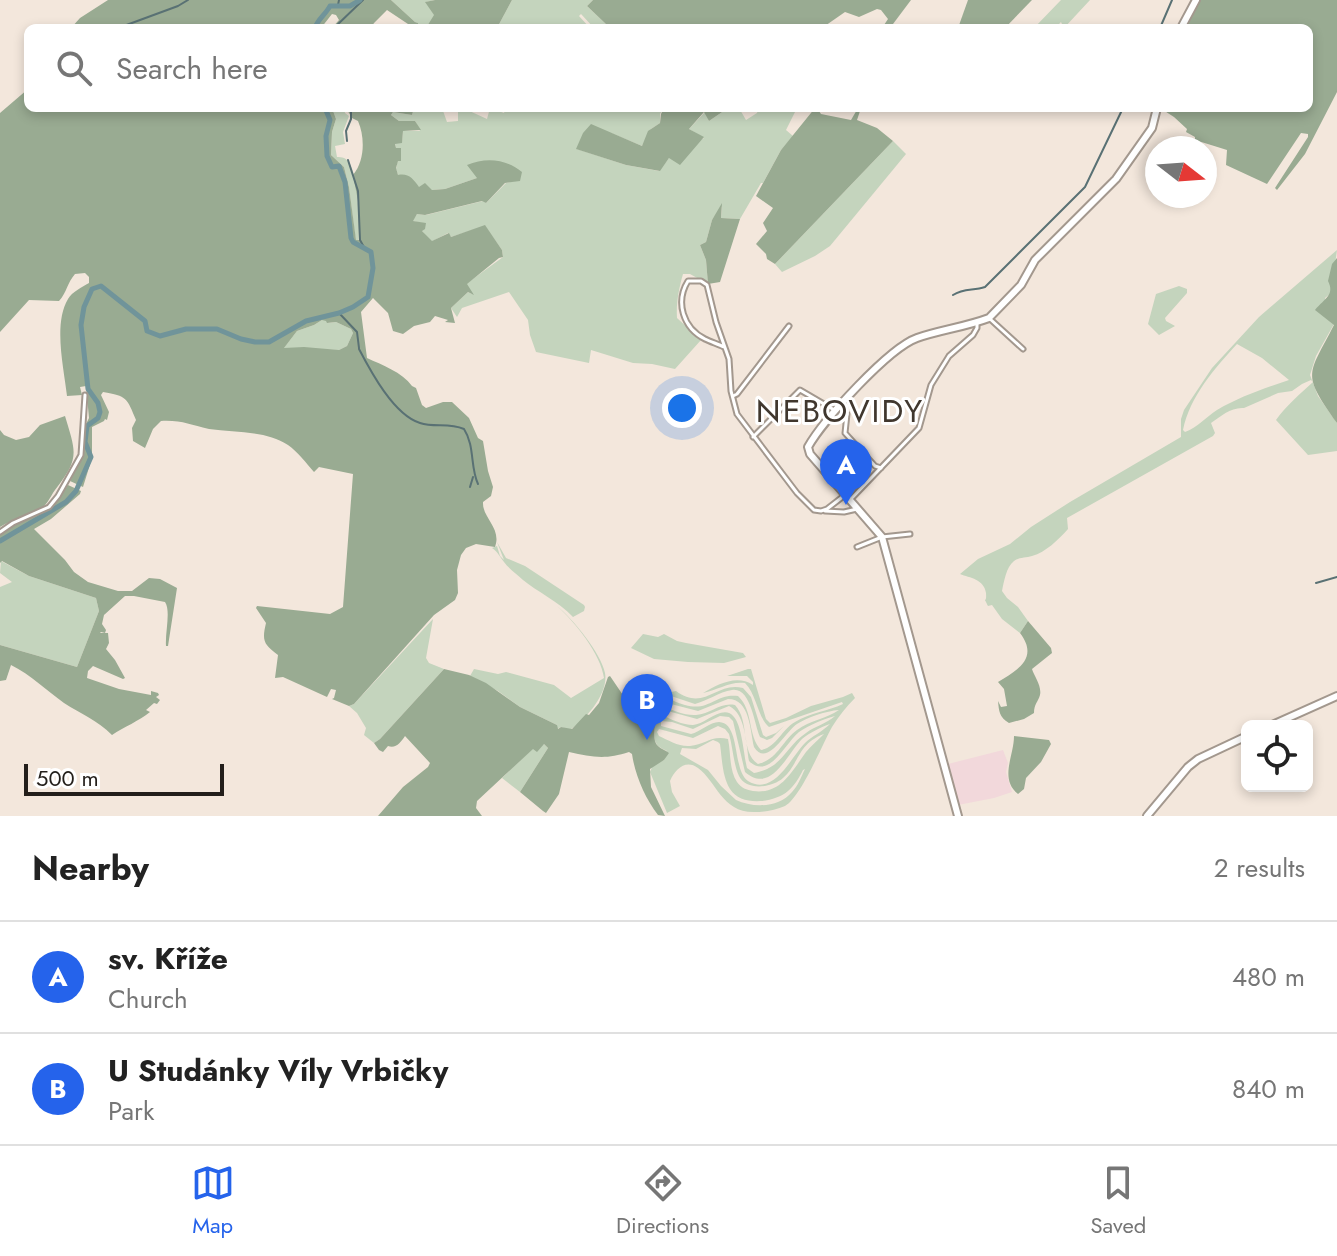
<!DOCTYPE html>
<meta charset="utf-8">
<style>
:root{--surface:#fff;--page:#f2f2f2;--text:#222;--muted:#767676;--line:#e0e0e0;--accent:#2563eb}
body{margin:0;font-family:Jost,sans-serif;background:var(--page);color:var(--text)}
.controls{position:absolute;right:24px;bottom:24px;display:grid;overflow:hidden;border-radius:12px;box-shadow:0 4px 12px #0003}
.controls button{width:72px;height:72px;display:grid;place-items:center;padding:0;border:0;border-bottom:2px solid var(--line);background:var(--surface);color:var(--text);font:40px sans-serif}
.compass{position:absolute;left:1145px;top:136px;width:72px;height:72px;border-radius:50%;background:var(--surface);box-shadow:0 4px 12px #0003;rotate:107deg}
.scale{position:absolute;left:24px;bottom:20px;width:200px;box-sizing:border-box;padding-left:8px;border:4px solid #231f1b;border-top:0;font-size:22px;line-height:28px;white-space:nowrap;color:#231f1b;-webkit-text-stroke:6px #fff;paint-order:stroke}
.you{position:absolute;left:682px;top:408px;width:28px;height:28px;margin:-20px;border:6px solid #fff;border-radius:50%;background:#1a73e8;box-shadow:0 0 0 12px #1a73e833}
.badge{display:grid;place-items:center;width:52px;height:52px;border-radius:50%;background:var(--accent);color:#fff;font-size:26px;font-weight:700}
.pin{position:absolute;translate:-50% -66px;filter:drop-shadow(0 2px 4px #0008)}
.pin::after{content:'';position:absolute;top:42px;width:28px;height:24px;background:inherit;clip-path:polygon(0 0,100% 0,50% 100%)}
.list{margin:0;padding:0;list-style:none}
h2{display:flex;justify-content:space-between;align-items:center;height:104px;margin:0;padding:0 32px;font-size:34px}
h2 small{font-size:26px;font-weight:400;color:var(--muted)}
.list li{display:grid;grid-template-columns:52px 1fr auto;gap:24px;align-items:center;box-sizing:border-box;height:112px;padding:0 32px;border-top:2px solid var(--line)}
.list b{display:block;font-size:30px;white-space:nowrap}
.list p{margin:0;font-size:26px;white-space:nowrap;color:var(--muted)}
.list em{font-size:26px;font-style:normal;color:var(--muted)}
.icon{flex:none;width:44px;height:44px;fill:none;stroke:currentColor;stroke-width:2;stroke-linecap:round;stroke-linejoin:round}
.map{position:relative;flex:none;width:1337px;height:816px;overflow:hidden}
.search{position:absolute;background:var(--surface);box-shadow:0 4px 12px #0003;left:24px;right:24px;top:24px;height:88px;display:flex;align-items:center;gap:20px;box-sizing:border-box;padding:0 28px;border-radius:12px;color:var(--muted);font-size:30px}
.sheet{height:328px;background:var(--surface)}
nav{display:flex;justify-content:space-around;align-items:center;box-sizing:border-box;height:112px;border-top:2px solid var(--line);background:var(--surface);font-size:22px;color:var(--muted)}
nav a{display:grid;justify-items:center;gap:4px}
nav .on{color:var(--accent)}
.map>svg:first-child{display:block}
</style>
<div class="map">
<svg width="1337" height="816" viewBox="0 0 1337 816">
<rect width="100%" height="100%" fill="#f3e7dc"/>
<path fill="#f2d8db" d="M 1003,750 L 1008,763 L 1006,772 L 1012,792 L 994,798 L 958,805 L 948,764 Z"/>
<g fill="#c4d4bd" fill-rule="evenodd">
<path d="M 391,0 L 435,0 L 426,2 L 435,16 L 426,28 L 419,28 L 418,23 L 415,22 Z"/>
<path d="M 512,0 L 593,0 L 587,6 L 608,26 L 606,28 L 594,28 L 581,14 L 579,16 L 590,28 L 497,28 Z"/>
<path d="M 1061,0 L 1090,0 L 1064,28 L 1061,22 L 1055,28 L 1034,28 Z"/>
<path d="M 332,108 L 344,108 L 345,113 L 349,116 L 343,132 L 345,144 L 335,146 L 337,157 C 339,157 342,157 344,158 C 360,165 359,225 359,241 L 356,240 L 355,235 L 349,187 L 344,167 L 331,155 L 332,132 L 336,119 Z"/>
<path d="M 414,108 L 442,108 L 447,122 L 458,121 L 458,108 L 463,108 L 487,119 L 490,108 L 504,113 L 506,108 L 664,108 L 660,114 L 660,123 L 651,129 L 642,146 L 611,133 L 577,149 L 626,165 L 659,171 L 669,158 L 704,138 L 689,129 L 705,112 L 709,121 L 728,108 L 739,108 L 746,120 L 757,113 L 759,108 L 797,108 L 786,130 L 793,136 L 781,150 L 763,183 L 761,183 L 740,219 L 721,218 L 722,206 L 712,220 L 706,242 L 700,245 L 706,260 L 708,284 L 690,274 L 683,274 C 679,288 676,303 677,318 L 701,340 L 675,369 L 652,364 L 633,363 L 591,350 L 589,363 L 536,352 L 530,335 L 528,320 L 509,292 L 462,308 L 457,317 L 451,308 L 468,292 L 472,294 L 466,284 L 503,257 L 502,250 L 485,226 L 451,237 L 448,233 L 431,242 L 422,231 L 422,223 L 412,221 L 417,214 L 426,215 L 483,201 L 486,203 L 506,183 L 514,181 L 477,178 L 445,189 L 432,190 L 419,188 L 398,175 L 396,169 L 400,148 L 396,149 L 395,143 L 402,141 L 403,131 L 420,131 L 415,121 L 399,121 L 391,115 L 393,112 L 412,115 Z"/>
<path d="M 893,141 L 906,154 L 830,246 L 815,256 L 782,272 L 775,264 Z"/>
<path d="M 237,221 L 244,232 L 214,281 L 201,289 L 198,287 L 200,285 L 210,255 L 223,239 L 222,234 L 230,230 L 234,223 Z"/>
<path d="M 1337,250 L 1331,293 L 1325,298 L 1334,324 L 1316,356 L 1310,375 L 1318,396 L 1337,423 L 1337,451 L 1308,455 L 1276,420 C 1286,406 1300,394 1313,382 L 1311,380 L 1302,384 L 1292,391 L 1278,393 L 1244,408 C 1231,407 1221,416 1211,423 L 1215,433 L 1213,436 L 1067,518 L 1068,529 C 1058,540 1046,552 1032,556 C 1026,558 1019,557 1014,561 C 1006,567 1004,582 1002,591 L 1007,598 L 1018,607 L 1028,621 L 1020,633 L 1002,619 L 992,605 L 988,606 C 982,594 987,606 986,593 C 984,579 970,578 960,574 L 978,559 L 1010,544 L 1031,527 L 1070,502 L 1181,437 L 1181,419 L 1184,410 L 1212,368 L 1259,317 ZM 1237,344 L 1262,358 L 1289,380 C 1265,388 1239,397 1217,410 C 1206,417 1198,427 1185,432 L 1183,430 C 1190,396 1215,368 1237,344 Z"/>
<path d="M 1179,286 L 1187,289 L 1187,293 L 1165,318 L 1166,321 L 1175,326 L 1159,335 L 1148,324 L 1156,294 Z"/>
<path d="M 322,320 L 327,320 L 328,323 L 336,322 L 351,329 L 353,333 L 347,346 L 339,350 L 283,349 L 297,331 L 314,325 Z"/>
<path d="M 497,542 L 506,558 L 525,566 L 584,605 L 585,607 L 584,611 L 573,617 C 558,601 536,591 523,580 C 517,574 509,569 504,562 C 499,556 498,552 492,548 L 497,546 L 500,556 L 504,560 Z"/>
<path d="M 1,561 L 29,576 L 96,598 L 99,611 L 77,667 L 0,645 L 0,587 L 12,582 L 0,573 Z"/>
<path d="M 557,606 C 573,619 601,653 605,673 C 609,694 585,720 570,730 L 561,727 L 557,729 L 557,725 L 520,707 L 498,691 L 470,676 L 474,669 L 498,674 L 506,672 L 554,685 L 571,698 L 604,678 C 601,654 575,622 557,606 Z"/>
<path d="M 433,619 L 426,658 L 429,663 L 444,669 L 380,739 L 374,743 L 364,735 L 366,728 L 357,713 L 349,706 L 354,704 Z"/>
<path d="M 643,634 L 658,637 L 664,634 L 677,641 L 686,643 L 743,653 L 746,657 L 724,663 L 688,662 L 654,659 L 631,648 Z"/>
<path d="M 748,669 L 751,669 L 766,719 L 770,723 L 786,718 L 811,706 L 843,697 L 852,693 L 855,698 C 846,707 839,716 832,727 C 822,745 801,797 785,806 C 776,810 764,812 755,812 C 722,813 717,782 698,768 C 686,759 675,769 670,781 L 672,792 L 680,806 L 667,813 L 650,772 L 653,765 L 664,760 L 667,751 C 663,749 658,747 656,743 C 650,733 661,707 661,694 L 676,691 C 705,712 716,681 743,688 L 751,697 L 763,735 L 766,737 L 776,733 L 784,726 L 772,738 L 767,740 L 760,737 C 754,724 751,687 732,690 C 719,692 707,701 695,704 L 668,695 L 667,697 C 673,701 678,703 685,705 C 710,712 715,693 738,696 C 754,711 747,735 761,750 C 777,747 781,730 795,722 C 809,713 828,711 843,704 L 842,702 L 769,727 C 757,716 757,695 745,683 C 730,681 718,690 703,693 C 718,684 737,674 753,685 L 753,682 L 747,676 L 727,676 ZM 728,699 C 750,699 750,730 754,747 C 767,768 785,732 797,724 C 808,717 826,711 839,710 C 826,719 810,720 797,730 C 782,741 778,759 758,764 C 740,752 750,721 735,705 C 720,702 711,714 696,715 C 686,716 671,710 664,706 L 667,703 L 698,711 ZM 729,706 C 746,714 746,744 749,761 C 769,781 786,742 799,732 C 809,725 824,719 835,716 C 826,724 815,726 806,733 C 785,747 783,768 754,773 L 747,768 C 744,756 742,726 734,717 C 723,703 705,725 693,725 C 683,725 670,719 662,715 L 664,710 L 697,719 ZM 720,716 L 729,717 L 733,721 L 745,772 C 771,795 787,754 802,739 C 809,733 821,727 830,724 C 822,732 812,736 805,743 C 791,757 774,797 748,781 C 732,770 741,723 719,722 C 710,722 700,732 691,734 L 661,726 L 661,721 L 672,722 L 693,729 ZM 718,726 L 725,729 L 729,734 C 733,747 733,763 739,776 C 746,791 772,788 783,778 C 800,763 797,744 824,734 C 818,740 811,746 806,752 C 792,771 781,795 753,791 C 747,790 741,788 737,782 C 729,770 731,753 728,739 C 711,735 705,745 690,746 C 679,747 668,740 659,736 L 657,732 L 659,729 L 693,738 ZM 713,740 L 718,742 L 720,744 C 722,758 722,776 730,789 C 741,807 774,803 788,791 C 795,785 799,778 803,770 L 805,769 C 801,777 798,786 792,792 C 779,808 753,808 736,800 L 721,786 L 708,770 L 680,754 L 682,748 L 696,749 Z"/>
<path d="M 544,744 L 548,748 L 520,792 L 502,778 L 533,748 Z"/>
</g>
<g fill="#99ab92" fill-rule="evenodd">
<path d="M 108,0 L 391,0 L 415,22 L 418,23 L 419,28 L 408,28 L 408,24 L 387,10 L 374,23 L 371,28 L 332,28 L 339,20 L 336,15 L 332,14 L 321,28 L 71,28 L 80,18 Z"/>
<path d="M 435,0 L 512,0 L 497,28 L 426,28 L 434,15 L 425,2 Z"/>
<path d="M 593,0 L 911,0 L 890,28 L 882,28 L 888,19 L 881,10 L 877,9 L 859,17 L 845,12 L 822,28 L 606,28 L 608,26 L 587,6 Z"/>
<path d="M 968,0 L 1032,0 L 1005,28 L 958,28 Z"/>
<path d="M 1199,0 L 1337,0 L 1337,92 L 1305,154 L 1277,190 L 1275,188 L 1308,137 L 1308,134 L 1301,133 L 1267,184 L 1226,165 L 1227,150 L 1195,140 L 1195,137 L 1186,132 L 1187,129 L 1174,117 L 1160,108 L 1309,108 L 1309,28 L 1185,28 Z"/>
<path d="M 28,89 L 28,108 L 332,108 L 336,119 L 332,132 L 331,155 L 344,167 L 349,187 L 356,240 L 359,240 L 358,201 L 353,175 C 365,161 365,137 358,121 L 352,118 L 346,108 L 414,108 L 412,115 L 393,112 L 391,115 L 399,121 L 415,121 L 421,130 L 403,131 L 402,143 L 395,144 L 396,148 L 401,148 L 401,161 L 398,161 L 396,168 L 398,175 C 409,173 413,179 419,187 L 425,183 L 432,190 L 445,189 L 477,178 L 467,165 C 486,157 506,159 522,172 L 520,181 L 505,183 L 486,203 L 482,201 L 425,215 L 417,214 L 413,221 L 426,223 L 425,229 L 422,231 L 432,241 L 449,233 L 451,237 L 485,225 L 502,250 L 503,257 L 499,258 L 467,284 L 474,295 L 468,292 L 451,308 L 455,323 L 445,322 L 448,320 L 435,316 L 430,322 L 414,326 L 403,334 L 393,331 L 388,313 L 373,298 L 361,312 L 367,358 C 382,365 402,372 412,386 L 416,388 L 422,405 L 426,408 L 443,402 L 452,402 L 469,418 L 478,438 L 483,441 L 488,471 L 493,487 L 491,496 L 483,502 C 482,518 502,528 495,547 L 476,544 L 466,548 L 461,555 L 457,570 L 458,593 L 455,600 L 434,615 L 354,704 L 349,706 L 332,699 L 334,698 L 336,690 L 331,689 L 327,697 L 283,677 L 275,678 L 278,655 C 263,644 262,640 266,623 L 256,608 L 257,606 L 330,614 L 343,607 L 353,474 L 319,467 L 314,472 C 306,463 298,452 288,445 C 266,430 235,433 209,429 C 190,425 182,420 161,421 L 153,429 L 145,448 L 133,441 L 132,428 L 136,420 C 127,398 127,396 103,392 L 101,395 L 109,412 L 107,420 L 105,419 L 104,421 L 92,427 L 92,458 L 83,487 L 70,481 L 83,455 L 85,426 L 89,418 L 86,386 L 80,387 L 82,395 L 67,396 C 64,368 53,324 68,299 C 72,292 82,287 89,283 L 89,277 L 85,273 L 75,274 C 67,283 67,292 59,301 L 29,300 L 0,332 L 0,113 ZM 322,320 L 326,321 L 327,323 L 336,322 L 351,329 L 353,333 L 347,346 L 339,350 L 304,347 L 284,348 L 297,331 L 314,325 Z"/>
<path d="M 664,108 L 728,108 L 709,121 L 704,112 L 689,129 L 704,137 L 680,165 L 669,158 L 660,171 L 626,165 L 576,149 L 583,133 L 591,124 L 642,146 L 648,131 L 660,123 L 661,114 Z"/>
<path d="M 815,108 L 822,108 L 819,111 L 821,114 L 851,120 L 858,108 L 861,108 L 857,120 L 877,128 L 893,141 L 775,264 L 767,259 L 766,254 L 756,244 L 767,231 L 763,223 L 773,208 L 756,196 L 781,150 Z"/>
<path d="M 722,203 L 721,218 L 740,219 L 720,282 L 708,284 L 706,260 L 700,245 L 706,242 L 712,220 Z"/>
<path d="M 1337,258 L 1337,423 C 1301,372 1308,376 1334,325 L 1315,310 C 1325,298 1335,295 1328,281 L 1332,264 Z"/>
<path d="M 65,416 C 76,453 80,458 55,490 C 50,497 48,504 40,509 C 28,517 12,519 0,527 L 0,430 L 4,435 L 16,440 L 29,437 L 40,425 Z"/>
<path d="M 68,485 L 81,491 L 80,494 L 51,519 L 34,529 L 65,560 L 74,572 L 88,582 L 118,591 L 132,591 L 149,578 L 160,579 L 177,588 L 168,646 L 166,646 C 165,632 171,611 165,602 L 134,596 L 125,596 L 104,615 L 102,624 L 106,630 L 105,633 L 101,632 L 100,633 L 108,633 L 109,643 L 106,649 L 115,660 L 125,678 L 123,679 L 93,666 L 88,671 L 87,678 L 119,689 L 151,695 L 151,691 L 158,693 L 159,695 L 156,697 L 160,700 L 157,704 L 154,703 L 146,710 L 150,712 C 139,721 124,727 112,735 C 97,720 81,714 64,703 C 46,690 31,675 11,665 L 6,680 L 0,681 L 0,645 L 77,667 L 99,611 L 96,598 L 29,576 L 2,561 L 0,563 L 0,534 L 14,524 L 50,509 Z"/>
<path d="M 1028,621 L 1051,648 L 1052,653 L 1032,669 C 1034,676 1042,686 1040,695 C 1038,702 1034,704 1034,713 L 1024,719 L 1009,723 C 999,717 999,711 998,701 L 1001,707 L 1007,706 L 1004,689 L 998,682 C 1018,670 1039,658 1020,633 Z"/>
<path d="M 444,669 L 469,675 L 486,683 L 520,707 L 557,725 L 558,729 L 561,727 L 572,729 L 586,714 L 589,715 L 599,703 L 608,677 L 610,676 L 629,704 L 636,704 L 661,694 C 661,707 648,737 658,746 C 661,749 665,750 669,753 L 664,760 L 650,769 L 651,787 L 665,816 L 658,815 C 645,798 635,775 632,754 L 629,752 C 605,760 592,757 569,752 L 559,794 L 546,813 L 543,811 L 520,792 L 548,748 L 544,744 L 537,752 L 533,749 L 477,801 L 476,808 L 482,816 L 378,816 L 403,787 L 428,767 L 430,763 L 405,736 C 401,742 396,749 388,746 L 383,752 L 379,750 L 374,743 L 380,739 Z"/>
<path d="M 1014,736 L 1049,740 L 1051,744 L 1041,762 L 1026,778 L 1024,789 L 1018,794 C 999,779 1014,756 1014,736 Z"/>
</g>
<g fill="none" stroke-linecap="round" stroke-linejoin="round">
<g stroke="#597174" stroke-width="2">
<path d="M 338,5 L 339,0"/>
<path d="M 121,27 L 178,6 L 188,0"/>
<path d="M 334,28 L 363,0"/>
<path d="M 1160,28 L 1172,0"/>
<path d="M 347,141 L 346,131 L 351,119 L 351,108"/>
<path d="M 348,160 L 358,191 L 360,240 L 365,249"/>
<path d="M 953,295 C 964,288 973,291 985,287 L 1085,187 L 1123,108"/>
<path d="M 339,313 L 357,332 L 359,348"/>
<path d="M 359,349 C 371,372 394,415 420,423 C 435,428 448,422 464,429 C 475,446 470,467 478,484"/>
<path d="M 470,487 L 473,477"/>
<path d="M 1316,583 L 1337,577"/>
</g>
<g stroke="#70949a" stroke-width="5">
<path d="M 315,28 C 317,20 326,14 330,6 L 350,6 L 360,0"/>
<path d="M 0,541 L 66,502 L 76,491 L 91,457 L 85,442 L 87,426 L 98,418 L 100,412 L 98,403 L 88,389 L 81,325 L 84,307 L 92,289 L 101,286 L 145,321 L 147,331 L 160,336 L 186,329 L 217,329 L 241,339 L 255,342 L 269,342 L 306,321 L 339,313 L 353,307 L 368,297 L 373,268 L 371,252 L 353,242 L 351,238 L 345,182 L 339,166 L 332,167 L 327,156 L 326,136 L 330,120 L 325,108"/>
</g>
<g stroke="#a3988e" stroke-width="7">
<g id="street">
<path d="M 989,318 L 1023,349"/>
<path d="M 724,347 C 718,344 711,342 705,339 C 683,328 675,302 688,281 L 701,281 L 707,285 L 716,322 L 729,359 L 731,391 L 737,414 L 797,493 L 814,510 L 821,511 L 827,509 L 845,495"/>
<path d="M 733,396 L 737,394 L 789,326"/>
<path d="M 841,406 L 847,414 L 845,433 L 875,466 L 881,468"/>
<path d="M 753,437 L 800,390 L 836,411"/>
<path d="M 850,500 L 919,428 L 931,385 L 949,356 L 973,335 L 977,328 L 977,323"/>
<path d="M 825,511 L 844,512 L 857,509"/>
<path d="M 0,532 L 13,523 L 49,507 L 58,496 L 81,455 L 85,395"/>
<path d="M 857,547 L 882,537 L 910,534"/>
</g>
</g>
<g stroke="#a3988e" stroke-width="10">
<g id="secondary">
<path d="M 1181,28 L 1196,0"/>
<path d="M 1270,726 L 1337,696"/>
<path d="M 958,816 L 882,537 L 810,454 L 808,447 C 823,420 889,348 917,338 C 940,330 965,327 989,318 L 1021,285 L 1035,260 L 1116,179 L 1152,128 L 1157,108"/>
<path d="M 1147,816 L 1188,767 L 1198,759 L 1247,736"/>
</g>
</g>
<use href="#street" stroke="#fff" stroke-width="3"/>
<use href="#secondary" stroke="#fff" stroke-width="6"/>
</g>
<g text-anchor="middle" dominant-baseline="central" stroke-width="6" stroke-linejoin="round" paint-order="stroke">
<g font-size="32" letter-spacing="2" fill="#40372e" stroke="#fff">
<text x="840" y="411">NEBOVIDY</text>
</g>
</g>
</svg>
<div class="controls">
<button><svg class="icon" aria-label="locate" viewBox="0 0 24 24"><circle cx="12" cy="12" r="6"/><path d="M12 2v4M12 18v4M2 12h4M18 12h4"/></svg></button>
</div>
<svg class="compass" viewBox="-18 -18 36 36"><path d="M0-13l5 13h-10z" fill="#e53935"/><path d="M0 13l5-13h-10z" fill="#767676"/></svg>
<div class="scale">500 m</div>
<div class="you"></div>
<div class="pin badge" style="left:846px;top:505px">A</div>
<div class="pin badge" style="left:647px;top:740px">B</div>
<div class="search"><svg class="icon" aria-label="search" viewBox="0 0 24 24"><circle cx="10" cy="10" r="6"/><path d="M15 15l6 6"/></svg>Search here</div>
</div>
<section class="sheet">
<h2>Nearby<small>2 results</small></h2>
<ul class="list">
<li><span class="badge">A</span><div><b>sv. Kříže</b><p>Church</p></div><em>480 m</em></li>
<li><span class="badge">B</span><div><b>U Studánky Víly Vrbičky</b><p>Park</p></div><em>840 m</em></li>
</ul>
</section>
<nav>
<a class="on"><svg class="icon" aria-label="map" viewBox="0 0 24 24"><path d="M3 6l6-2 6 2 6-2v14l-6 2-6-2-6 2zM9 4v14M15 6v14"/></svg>Map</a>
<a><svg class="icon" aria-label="directions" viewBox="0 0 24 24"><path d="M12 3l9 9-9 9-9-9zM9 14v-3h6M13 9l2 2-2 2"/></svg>Directions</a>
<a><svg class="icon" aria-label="saved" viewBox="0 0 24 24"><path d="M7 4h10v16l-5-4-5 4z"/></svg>Saved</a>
</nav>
